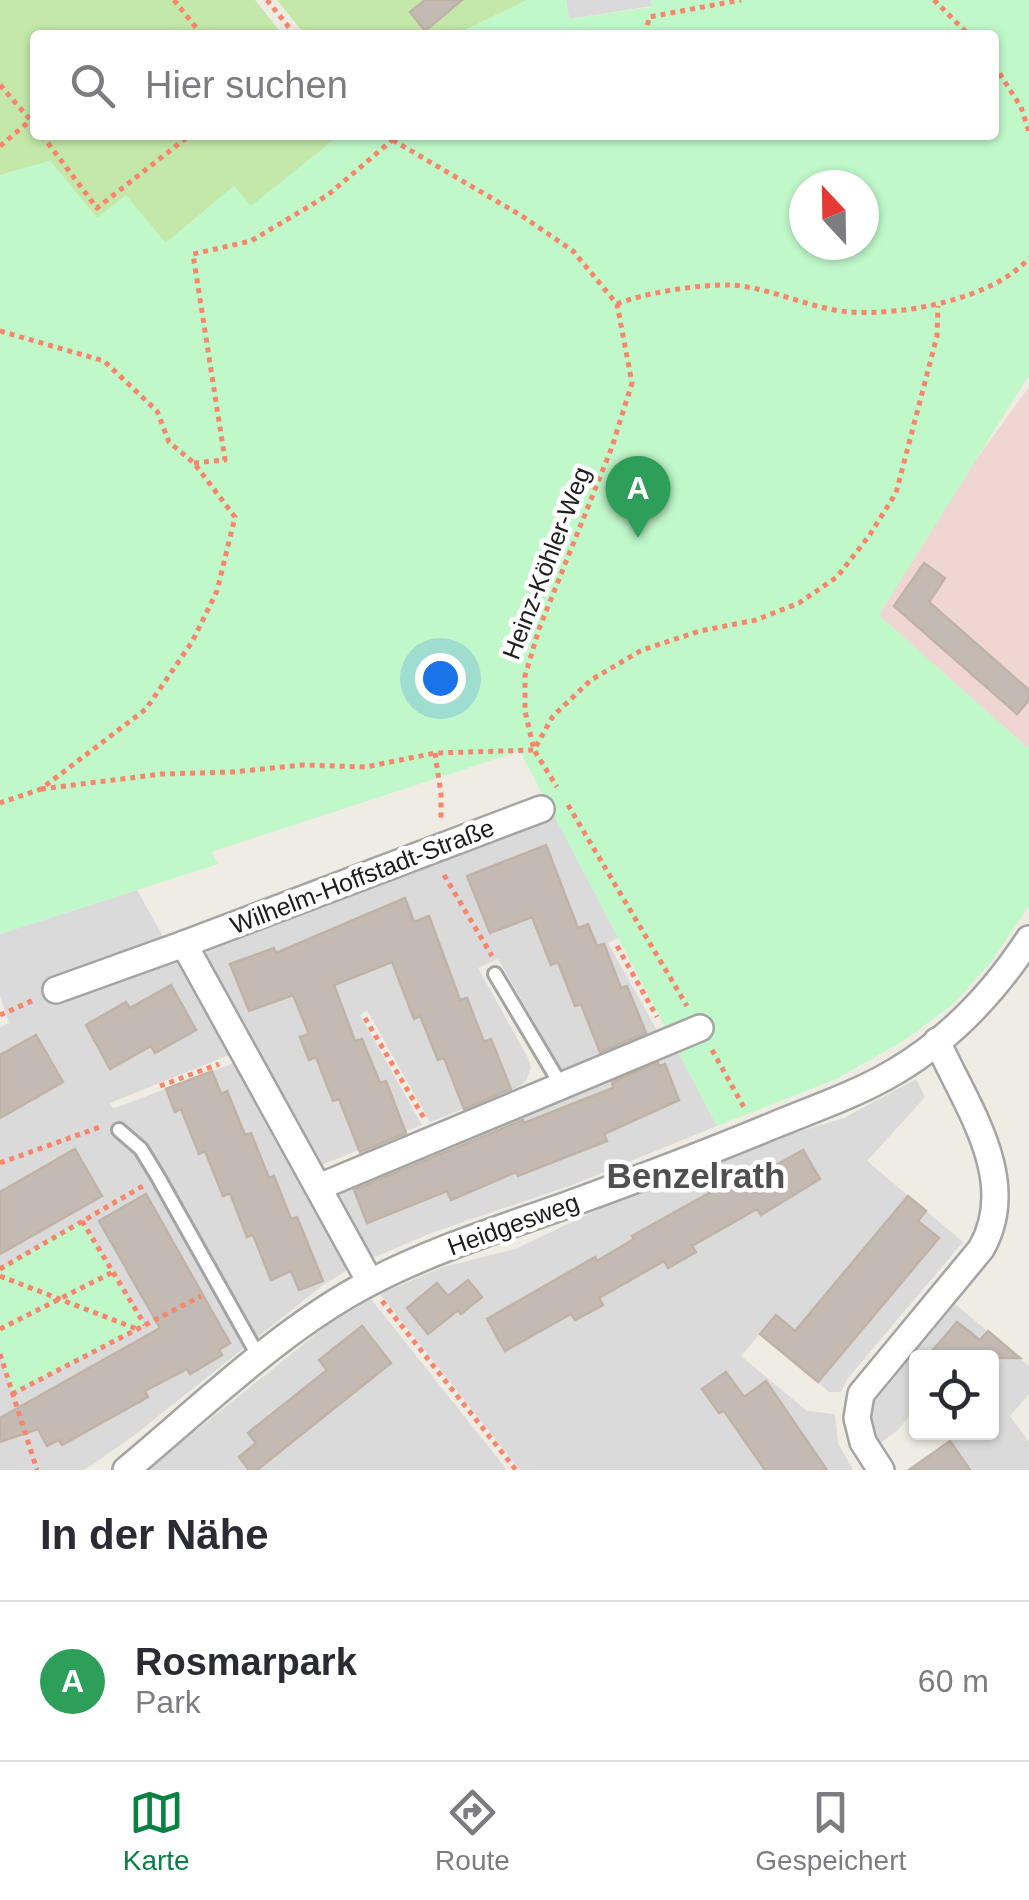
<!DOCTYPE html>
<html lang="de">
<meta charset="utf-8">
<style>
:root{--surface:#fff;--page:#f2f2f3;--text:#2b2b33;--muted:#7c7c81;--line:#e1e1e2;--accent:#0b8043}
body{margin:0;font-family:Helvetica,sans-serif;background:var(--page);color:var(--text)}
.controls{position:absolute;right:30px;bottom:30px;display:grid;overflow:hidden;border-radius:10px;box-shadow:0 2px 8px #0004}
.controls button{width:90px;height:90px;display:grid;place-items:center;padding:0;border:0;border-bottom:2px solid var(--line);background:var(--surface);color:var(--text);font:50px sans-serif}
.compass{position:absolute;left:789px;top:170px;width:90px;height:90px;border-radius:50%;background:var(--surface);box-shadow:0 2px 8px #0004;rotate:338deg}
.you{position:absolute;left:440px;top:678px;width:35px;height:35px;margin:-25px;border:8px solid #fff;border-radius:50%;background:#1a73e8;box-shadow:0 0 0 15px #1a73e833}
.badge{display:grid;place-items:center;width:65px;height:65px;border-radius:50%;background:var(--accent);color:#fff;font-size:32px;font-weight:700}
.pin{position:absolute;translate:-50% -82px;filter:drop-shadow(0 2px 5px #0008)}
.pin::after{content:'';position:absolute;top:52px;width:35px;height:30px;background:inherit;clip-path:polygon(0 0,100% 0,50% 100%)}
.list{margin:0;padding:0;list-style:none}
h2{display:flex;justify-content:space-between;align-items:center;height:130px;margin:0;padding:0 40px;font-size:42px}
h2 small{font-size:32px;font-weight:400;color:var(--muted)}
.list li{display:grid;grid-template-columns:65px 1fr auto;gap:30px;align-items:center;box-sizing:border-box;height:160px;padding:0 40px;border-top:2px solid var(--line)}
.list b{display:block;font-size:38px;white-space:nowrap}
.list p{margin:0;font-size:32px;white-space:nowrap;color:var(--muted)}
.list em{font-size:32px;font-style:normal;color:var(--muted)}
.icon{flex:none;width:55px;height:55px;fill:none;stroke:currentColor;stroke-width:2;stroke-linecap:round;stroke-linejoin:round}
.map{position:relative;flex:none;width:1029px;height:1470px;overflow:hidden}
.search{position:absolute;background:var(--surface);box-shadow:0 2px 8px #0004;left:30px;right:30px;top:30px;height:110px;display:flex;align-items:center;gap:25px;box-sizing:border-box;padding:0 35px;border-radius:10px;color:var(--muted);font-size:38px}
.sheet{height:290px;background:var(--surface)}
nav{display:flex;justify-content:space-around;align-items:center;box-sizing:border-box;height:140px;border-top:2px solid var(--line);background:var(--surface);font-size:28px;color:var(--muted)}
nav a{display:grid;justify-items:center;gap:5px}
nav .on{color:var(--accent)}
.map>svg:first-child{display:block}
</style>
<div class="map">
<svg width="1029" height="1470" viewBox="0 0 1029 1470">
<rect width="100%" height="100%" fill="#eeece3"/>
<g fill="#dbdada">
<path d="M 566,0 L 651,0 L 652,6 L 569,19 Z"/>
<path d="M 555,816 L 618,938 L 608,943 L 658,1032 L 562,1070 L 498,959 L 478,968 L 527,1056 L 531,1067 L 526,1081 L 520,1086 L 430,1122 L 367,1010 L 360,1015 L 422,1125 L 319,1166 L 205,960 L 209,945 Z"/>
<path d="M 137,890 L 229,1055 L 110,1103 L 113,1108 L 126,1104 L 234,1063 L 345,1258 L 346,1271 L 323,1285 L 132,1437 L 93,1464 L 83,1470 L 0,1470 L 0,1027 L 9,1023 L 0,996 L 0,934 Z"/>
<path d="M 677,1050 L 717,1126 L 572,1185 L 434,1232 L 375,1257 L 366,1250 L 341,1203 L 340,1192 L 344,1185 Z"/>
<path d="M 916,1079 L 925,1097 L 867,1161 L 963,1242 L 848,1378 L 841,1392 L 829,1392 L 760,1334 L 741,1356 L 807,1411 L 835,1414 L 838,1443 L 853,1470 L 520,1470 L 380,1294 L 443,1267 L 515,1249 L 703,1160 L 844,1118 Z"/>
<path d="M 371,1299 L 507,1470 L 147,1470 L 326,1326 Z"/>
<path d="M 955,1304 L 1029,1366 L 1029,1394 L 1010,1416 L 1029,1442 L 1029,1470 L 909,1470 L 950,1441 L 948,1433 L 992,1432 L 992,1358 L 916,1358 L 916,1407 L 898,1430 L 876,1446 L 869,1424 L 874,1402 Z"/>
</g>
<path fill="#efd6d3" d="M 1029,387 L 1029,749 L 878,615 L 975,461 Z"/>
<g fill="#c3e8aa">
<path d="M 0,0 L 255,0 L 283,35 L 35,35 L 35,135 L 340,135 L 251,207 L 233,187 L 166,243 L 97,218 L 50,161 L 0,175 Z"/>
<path d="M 277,0 L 527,0 L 455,35 L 305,35 Z"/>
</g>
<g fill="#c0f8ca" fill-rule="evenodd">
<path d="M 527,0 L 566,0 L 569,19 L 652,7 L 651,0 L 1029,0 L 1029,375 L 879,615 L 1029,749 L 1029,906 L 991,962 L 953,1004 L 906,1039 L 836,1079 L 717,1126 L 520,751 L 211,852 L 218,864 L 0,934 L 0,175 L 50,161 L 97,218 L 126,195 L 166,243 L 234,186 L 251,206 L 340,135 L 994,135 L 994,35 L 455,35 ZM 804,185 L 864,185 L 864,245 L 804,245 Z"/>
<path d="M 82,1221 L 145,1325 L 12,1394 L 0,1354 L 0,1269 Z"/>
</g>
<g fill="#c3bbb3" stroke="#c0b3a6" stroke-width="2.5">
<path d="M 425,0 L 462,0 L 425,31 L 410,12 Z"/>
<path d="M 924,563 L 945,578 L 929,602 L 1029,690 L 1029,700 L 1017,714 L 894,606 Z"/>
<path d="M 546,845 L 578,928 L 588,924 L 597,946 L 604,944 L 621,988 L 627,986 L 646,1033 L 600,1052 L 581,1004 L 575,1006 L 558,962 L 551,965 L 532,917 L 490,933 L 467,876 Z"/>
<path d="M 405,898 L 414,922 L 429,916 L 460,1000 L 467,998 L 484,1042 L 491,1039 L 511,1089 L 464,1109 L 444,1058 L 438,1060 L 420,1016 L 414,1019 L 392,962 L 334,985 L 355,1041 L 362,1039 L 380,1083 L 386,1081 L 406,1133 L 360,1152 L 339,1099 L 333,1101 L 316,1057 L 309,1060 L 300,1037 L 309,1034 L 293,995 L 249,1011 L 230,964 L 274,948 L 276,953 Z"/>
<path d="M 171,985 L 196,1030 L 155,1053 L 151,1046 L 110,1069 L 86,1025 L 126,1002 L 130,1008 Z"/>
<path d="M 36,1035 L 63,1082 L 0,1118 L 0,1055 Z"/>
<path d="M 658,1063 L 659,1066 L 665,1064 L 679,1100 L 604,1134 L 607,1141 L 518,1176 L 516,1172 L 451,1200 L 447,1191 L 367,1223 L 354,1190 L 523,1120 L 524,1123 L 613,1088 L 612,1082 Z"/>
<path d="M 212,1071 L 221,1094 L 227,1091 L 245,1135 L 251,1133 L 269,1178 L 274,1176 L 291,1219 L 297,1217 L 323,1281 L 299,1290 L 291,1271 L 271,1280 L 253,1235 L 247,1237 L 230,1193 L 223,1196 L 205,1151 L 199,1154 L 181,1109 L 175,1112 L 166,1089 Z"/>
<path d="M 75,1149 L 102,1196 L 0,1254 L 0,1192 Z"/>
<path d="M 803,1150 L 820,1179 L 761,1215 L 757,1209 L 692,1246 L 696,1252 L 668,1268 L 664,1261 L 599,1298 L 603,1305 L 575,1320 L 571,1314 L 505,1351 L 487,1319 L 595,1257 L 597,1261 L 634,1239 L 632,1236 L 740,1176 L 744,1183 Z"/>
<path d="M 146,1194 L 230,1343 L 219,1350 L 222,1355 L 190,1374 L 187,1369 L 145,1391 L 148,1397 L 62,1445 L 59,1440 L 47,1446 L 38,1429 L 0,1442 L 0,1418 L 160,1328 L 99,1221 Z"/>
<path d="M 908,1196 L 926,1211 L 918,1221 L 939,1238 L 818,1382 L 760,1334 L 776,1315 L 795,1331 Z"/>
<path d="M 468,1280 L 482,1297 L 461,1314 L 458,1310 L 428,1334 L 407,1308 L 437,1283 L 448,1296 Z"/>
<path d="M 957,1322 L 980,1340 L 988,1331 L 1020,1358 L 926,1358 Z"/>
<path d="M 362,1326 L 391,1363 L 257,1470 L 249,1470 L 239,1457 L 256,1443 L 248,1433 L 327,1370 L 319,1360 Z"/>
<path d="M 726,1372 L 744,1397 L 766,1381 L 827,1470 L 765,1470 L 724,1411 L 719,1413 L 702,1389 Z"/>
<path d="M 950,1441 L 970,1470 L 909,1470 L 940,1448 Z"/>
</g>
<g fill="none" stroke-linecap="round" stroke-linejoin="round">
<g stroke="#a4a4a4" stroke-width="18">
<g id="lane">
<path d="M 495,974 L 561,1085"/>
<path d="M 119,1130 L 141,1149 L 158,1177 L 260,1359"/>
</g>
</g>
<g stroke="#a4a4a4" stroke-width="30">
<g id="street">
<path d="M 56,990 L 184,944"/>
<path d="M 319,1187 L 700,1028"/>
<path d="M 370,1282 L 184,944 L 541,809"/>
<path d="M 126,1470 C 203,1406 282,1328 371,1282 C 436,1248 506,1227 575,1202 C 641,1178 707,1153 772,1126 C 813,1109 858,1094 896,1071 C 950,1039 995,991 1029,939"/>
<path d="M 881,1470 L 863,1442 L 857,1418 L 861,1394 L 981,1249 C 1021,1180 966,1106 937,1041"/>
</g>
</g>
<g stroke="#f7866c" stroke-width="5" stroke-dasharray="5 5" stroke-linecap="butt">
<path d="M 174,0 L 202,35"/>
<path d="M 267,0 L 295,35"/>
<path d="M 934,0 L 969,35"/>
<path d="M 646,35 L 649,17 L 741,0"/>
<path d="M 994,65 L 1021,107 L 1029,132"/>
<path d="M 0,85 L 35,125"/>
<path d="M 42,135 L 97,208 L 190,135"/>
<path d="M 384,135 L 522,216 L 573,251 L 617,304 L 632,383 L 612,447 L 539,629 L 525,676 L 525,711 L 534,750 L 557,787"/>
<path d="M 0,146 L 31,120"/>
<path d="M 617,304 C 643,293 701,284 730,285 C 770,287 810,309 850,312 C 902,316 994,299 1029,258"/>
<path d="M 0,331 L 104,361 L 157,411 L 169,442 L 194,463 L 235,517 L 217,591 L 192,642 L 146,709 L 41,789 L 0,803"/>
<path d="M 194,463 L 225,460 L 193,254 L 251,241 L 328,195 L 398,135"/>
<path d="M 435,753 L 441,794 L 441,820"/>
<path d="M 41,789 L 162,774 L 233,772 L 303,765 L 366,767 L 435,753 L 534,750 L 553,716 L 591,680 L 642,650 L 700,631 L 756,620 L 799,603 L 837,577 L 869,536 L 896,493 L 937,336 L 938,306"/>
<path d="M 568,805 L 687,1006"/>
<path d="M 444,875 L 492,956"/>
<path d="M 617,946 L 657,1017"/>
<path d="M 0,1015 L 34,1000"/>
<path d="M 365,1018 L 424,1118"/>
<path d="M 712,1050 L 746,1111"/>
<path d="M 160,1086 L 219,1064"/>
<path d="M 0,1163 L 100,1127"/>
<path d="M 82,1221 L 145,1325"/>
<path d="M 0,1269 L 143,1186"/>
<path d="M 0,1276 L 137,1329"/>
<path d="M 382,1301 L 516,1470"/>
<path d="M 0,1329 L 113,1272"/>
<path d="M 0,1354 L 37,1470"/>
<path d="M 12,1394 L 201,1296"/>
</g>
<use href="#lane" stroke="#fff" stroke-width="12"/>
<use href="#street" stroke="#fff" stroke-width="25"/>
</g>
<g text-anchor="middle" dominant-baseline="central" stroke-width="9" stroke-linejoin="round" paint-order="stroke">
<g font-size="25" fill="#1d1d1d" stroke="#fff">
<text transform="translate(546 563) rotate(-69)">Heinz-Köhler-Weg</text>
<text transform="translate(362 876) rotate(-21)">Wilhelm-Hoffstadt-Straße</text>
<text transform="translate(513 1224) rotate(-20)">Heidgesweg</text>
</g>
<g font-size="35" font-weight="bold" fill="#505050" stroke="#fff">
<text x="696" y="1175">Benzelrath</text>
</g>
</g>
</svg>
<div class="controls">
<button><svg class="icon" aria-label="locate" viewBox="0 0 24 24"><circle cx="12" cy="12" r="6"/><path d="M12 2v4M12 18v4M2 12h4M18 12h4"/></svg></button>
</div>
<svg class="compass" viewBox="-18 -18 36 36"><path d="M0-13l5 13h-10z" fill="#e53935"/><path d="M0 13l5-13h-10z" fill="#7c7c81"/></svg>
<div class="you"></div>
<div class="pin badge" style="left:638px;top:538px;background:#2e9e5b">A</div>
<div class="search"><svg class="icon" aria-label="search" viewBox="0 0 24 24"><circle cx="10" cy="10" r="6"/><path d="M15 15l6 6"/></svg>Hier suchen</div>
</div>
<section class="sheet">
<h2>In der Nähe<small></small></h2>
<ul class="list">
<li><span class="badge" style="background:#2e9e5b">A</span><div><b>Rosmarpark</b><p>Park</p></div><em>60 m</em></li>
</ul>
</section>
<nav>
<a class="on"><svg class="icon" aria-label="map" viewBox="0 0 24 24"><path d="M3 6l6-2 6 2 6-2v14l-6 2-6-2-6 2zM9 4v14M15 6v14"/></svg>Karte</a>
<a><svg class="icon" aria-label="directions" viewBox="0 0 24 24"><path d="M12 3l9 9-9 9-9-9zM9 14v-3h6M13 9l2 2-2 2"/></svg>Route</a>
<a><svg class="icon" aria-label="saved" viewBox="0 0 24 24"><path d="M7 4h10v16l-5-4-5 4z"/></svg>Gespeichert</a>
</nav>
